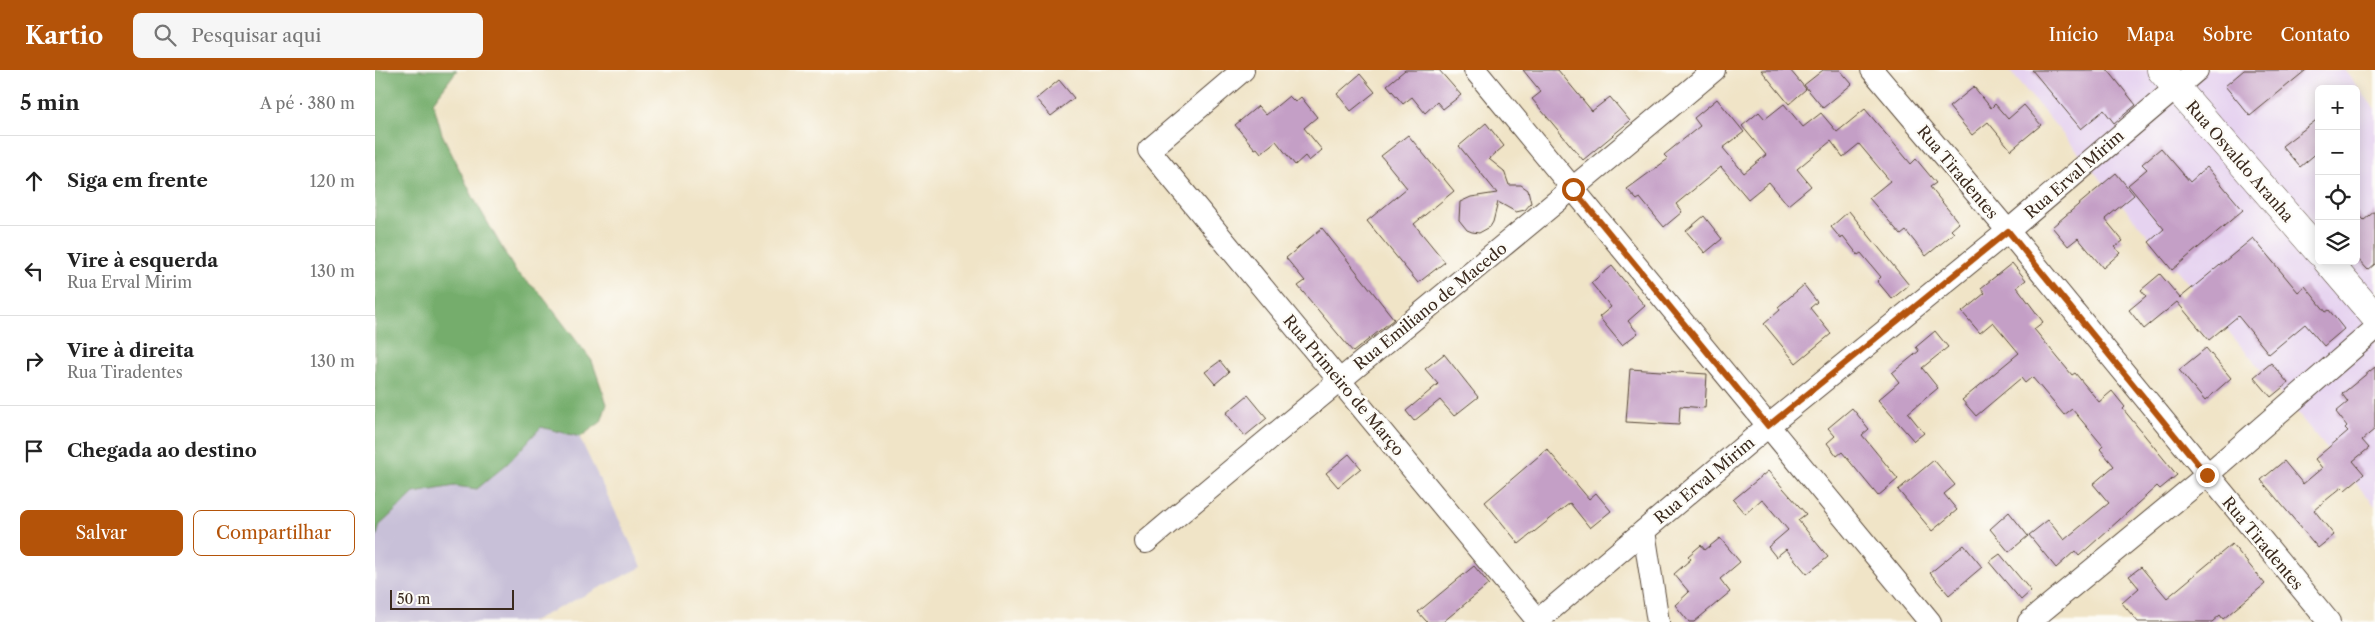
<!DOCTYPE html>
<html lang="pt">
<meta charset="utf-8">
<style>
:root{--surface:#fff;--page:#f6f6f6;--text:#222;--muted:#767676;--line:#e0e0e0;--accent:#b45309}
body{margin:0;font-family:"Libre Caslon Text",serif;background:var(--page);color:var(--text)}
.controls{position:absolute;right:15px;top:15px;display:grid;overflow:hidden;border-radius:8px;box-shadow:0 2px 12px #0003}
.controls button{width:45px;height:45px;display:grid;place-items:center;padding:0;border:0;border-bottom:1px solid var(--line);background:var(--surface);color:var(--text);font:25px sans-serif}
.scale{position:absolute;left:15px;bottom:12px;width:124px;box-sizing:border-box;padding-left:5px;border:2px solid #3b2a1e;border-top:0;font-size:14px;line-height:18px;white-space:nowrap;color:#3b2a1e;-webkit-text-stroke:4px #fdfcf7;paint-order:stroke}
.stop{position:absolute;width:15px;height:15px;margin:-11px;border:4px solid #b45309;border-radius:50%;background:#fff}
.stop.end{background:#b45309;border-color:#fff;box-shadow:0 1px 5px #0008}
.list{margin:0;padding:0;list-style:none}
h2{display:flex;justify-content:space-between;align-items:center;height:65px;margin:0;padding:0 20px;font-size:21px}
h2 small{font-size:16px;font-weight:400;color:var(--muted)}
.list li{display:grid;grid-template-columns:32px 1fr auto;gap:15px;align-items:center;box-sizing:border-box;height:90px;padding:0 20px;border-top:1px solid var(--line)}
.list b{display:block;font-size:19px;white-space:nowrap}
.list p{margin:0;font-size:16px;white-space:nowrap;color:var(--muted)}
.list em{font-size:16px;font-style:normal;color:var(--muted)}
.actions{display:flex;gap:10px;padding:15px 20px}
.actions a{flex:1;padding:11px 0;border:1px solid var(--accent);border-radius:8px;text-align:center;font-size:18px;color:var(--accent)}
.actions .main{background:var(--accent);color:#fff}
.icon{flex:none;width:28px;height:28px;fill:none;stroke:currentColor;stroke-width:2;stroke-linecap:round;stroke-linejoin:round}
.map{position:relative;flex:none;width:2000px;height:552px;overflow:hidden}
header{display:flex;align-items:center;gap:30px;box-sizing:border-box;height:70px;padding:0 25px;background:var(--accent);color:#fff}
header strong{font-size:24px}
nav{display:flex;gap:28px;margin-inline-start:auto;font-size:18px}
.search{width:350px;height:45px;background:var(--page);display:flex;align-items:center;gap:12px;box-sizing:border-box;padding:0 18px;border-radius:8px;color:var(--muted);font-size:19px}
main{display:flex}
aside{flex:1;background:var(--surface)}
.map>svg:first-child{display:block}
</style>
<header>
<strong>Kartio</strong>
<div class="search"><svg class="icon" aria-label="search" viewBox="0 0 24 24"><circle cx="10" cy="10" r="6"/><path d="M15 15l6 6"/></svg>Pesquisar aqui</div>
<nav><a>Início</a><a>Mapa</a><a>Sobre</a><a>Contato</a></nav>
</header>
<main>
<aside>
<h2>5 min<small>A pé · 380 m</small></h2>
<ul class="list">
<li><svg class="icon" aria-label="ahead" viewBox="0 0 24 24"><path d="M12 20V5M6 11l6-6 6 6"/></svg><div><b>Siga em frente</b></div><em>120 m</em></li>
<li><svg class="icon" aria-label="left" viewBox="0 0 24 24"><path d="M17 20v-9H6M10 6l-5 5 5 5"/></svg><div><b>Vire à esquerda</b><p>Rua Erval Mirim</p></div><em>130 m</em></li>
<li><svg class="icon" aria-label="right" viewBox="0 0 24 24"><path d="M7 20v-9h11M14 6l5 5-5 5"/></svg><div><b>Vire à direita</b><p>Rua Tiradentes</p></div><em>130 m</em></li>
<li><svg class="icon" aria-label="arrive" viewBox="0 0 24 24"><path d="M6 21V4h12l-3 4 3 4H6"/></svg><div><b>Chegada ao destino</b></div></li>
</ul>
<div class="actions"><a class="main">Salvar</a><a>Compartilhar</a></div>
</aside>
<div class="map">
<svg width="2000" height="552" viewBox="0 0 2000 552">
<rect width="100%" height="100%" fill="#fdfcf7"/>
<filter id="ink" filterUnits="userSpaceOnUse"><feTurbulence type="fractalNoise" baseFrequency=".02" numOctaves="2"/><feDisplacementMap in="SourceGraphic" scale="10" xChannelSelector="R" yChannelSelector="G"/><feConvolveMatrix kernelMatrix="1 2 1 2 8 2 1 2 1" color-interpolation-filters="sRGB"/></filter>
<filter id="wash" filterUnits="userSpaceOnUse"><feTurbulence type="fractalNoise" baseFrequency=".0096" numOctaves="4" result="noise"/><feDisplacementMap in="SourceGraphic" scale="20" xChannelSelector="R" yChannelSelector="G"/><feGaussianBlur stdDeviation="1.12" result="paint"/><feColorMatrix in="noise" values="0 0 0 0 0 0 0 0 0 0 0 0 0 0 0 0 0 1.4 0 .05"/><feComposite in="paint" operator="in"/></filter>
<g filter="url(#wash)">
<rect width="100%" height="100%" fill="#f0e4c7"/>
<path fill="#e6d3f0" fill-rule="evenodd" d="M 1634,0 L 1969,0 L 2000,39 L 2000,436 ZM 1944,19 L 1981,19 L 1981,191 L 1944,191 Z"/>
<path fill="#c8c0d8" d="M 0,0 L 27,0 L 267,497 L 155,552 L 0,552 Z"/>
<path fill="#74ad6c" stroke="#586c45" d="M 0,0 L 82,0 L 58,32 L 67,64 L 98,127 L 141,202 L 164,222 L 217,291 L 232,334 L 226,352 L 205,367 L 166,357 L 133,393 L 102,419 L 80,416 L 39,423 L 5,455 L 0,471 Z"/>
<g id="blocks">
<g fill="#c49fc6">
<path d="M 1030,0 L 1064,0 L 1086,25 L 1068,39 L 1062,32 L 1050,43 L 1037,27 L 1028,34 L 1012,15 Z"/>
<path d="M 1148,0 L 1183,0 L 1217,41 L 1235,27 L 1255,51 L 1208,90 L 1157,29 L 1166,22 Z"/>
<path d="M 1386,0 L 1415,0 L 1431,19 L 1414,34 Z"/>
<path d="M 1448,0 L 1465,0 L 1477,14 L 1448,38 L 1429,15 Z"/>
<path d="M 1657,0 L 1733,0 L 1761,35 L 1739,53 L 1729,40 L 1706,59 Z"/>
<path d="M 1869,0 L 1931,0 L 1875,46 L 1850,16 Z"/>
<path d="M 985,4 L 1000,22 L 976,41 L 962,24 Z"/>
<path d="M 684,10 L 699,28 L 676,46 L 661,29 Z"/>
<path d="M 1599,17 L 1616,38 L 1620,34 L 1633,49 L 1649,35 L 1666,55 L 1636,80 L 1613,52 L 1597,65 L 1574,37 Z"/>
<path d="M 914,26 L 920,32 L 926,27 L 942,47 L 929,58 L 947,80 L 934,91 L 930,86 L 920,95 L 901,71 L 886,83 L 882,78 L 880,79 L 860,55 L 883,36 L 891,45 Z"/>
<path d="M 1342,29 L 1369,62 L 1348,78 L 1369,103 L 1391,85 L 1367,56 L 1384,42 L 1390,49 L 1409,34 L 1428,57 L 1446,43 L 1462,62 L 1490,39 L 1536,94 L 1541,89 L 1561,113 L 1555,117 L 1584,153 L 1576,160 L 1579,163 L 1551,186 L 1531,161 L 1526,165 L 1494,128 L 1515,111 L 1484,74 L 1468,87 L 1456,71 L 1422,99 L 1436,116 L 1413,135 L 1394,112 L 1373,129 L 1346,97 L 1301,134 L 1307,142 L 1289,157 L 1265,128 L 1262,130 L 1252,119 L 1293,89 L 1289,85 L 1325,56 L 1319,48 Z"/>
<path d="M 1944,48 L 1944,81 L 1925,97 L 1907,76 Z"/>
<path d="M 1111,53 L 1129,76 L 1114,89 L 1129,101 L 1134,115 L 1146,115 L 1153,120 L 1156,133 L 1150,140 L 1141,142 L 1123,132 L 1118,152 L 1115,157 L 1104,163 L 1097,162 L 1092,160 L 1084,150 L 1085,132 L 1096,127 L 1122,123 L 1084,76 Z"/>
<path d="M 1033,65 L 1079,121 L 1039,154 L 1070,192 L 1043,213 L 992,151 L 1032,118 L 1006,86 Z"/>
<path d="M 1786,78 L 1815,112 L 1832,97 L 1868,140 L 1797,200 L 1774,172 L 1789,159 L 1753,115 L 1772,99 L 1767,94 Z"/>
<path d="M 1741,103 L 1759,125 L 1730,149 L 1748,171 L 1740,177 L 1745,183 L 1728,198 L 1703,168 L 1693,176 L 1677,157 Z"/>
<path d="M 1474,141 L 1534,215 L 1517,229 L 1502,211 L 1506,207 L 1486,183 L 1483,185 L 1468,166 L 1466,169 L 1456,157 Z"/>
<path d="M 1981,141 L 1989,150 L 2000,141 L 2000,194 L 1993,200 L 1981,187 Z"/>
<path d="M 1329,146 L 1347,169 L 1330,183 L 1311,161 Z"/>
<path d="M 947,158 L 1019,249 L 978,282 L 923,216 L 930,211 L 911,188 Z"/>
<path d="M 1878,168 L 1923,222 L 1930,216 L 1951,242 L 1954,240 L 1969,259 L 1949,276 L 1930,254 L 1894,284 L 1863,246 L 1834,270 L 1802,232 L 1769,259 L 1754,240 L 1771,226 L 1766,220 L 1785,204 L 1805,228 Z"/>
<path d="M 1637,193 L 1651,210 L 1642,217 L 1668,252 L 1659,259 L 1697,305 L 1700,303 L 1724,332 L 1737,321 L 1750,337 L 1748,339 L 1802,405 L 1785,419 L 1782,416 L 1704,486 L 1700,481 L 1681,498 L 1654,465 L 1673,450 L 1689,470 L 1734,433 L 1718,414 L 1739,396 L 1725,379 L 1728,376 L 1697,339 L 1689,345 L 1657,307 L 1650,313 L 1646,308 L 1601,346 L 1587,330 L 1644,283 L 1618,252 L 1605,263 L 1587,242 L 1610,223 L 1606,218 Z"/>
<path d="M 1237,196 L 1270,236 L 1253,251 L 1263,263 L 1247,275 L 1224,247 L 1236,237 L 1216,213 Z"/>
<path d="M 1429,215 L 1442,232 L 1435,238 L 1456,264 L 1421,293 L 1389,254 L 1405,240 L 1403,237 Z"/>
<path d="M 1560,261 L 1573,277 L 1547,298 L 1563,318 L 1533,343 L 1549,363 L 1539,371 L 1503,330 L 1524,312 L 1517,303 L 1544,281 L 1541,277 Z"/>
<path d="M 1831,278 L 1856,308 L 1830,331 L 1804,300 Z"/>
<path d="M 1069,284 L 1103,327 L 1079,346 L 1065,330 L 1039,351 L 1031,341 L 1063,314 L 1050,299 Z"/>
<path d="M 845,291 L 854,302 L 840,314 L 830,302 Z"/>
<path d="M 1896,293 L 1913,313 L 1896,327 L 1879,307 Z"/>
<path d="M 2000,297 L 2000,359 L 1987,370 L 1994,378 L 1978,391 L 1989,404 L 1970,420 L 1967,417 L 1939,440 L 1959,465 L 1943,478 L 1886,410 L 1909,391 L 1928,414 L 1947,398 L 1940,389 L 1973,361 L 1970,358 L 1972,356 L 1961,342 L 1973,332 L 1967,324 Z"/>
<path d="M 1255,299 L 1332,304 L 1330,338 L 1305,336 L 1304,355 L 1251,352 Z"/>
<path d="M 873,325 L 892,348 L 870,366 L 851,343 Z"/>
<path d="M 1477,338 L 1494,359 L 1487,365 L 1523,409 L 1503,426 L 1467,382 L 1462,386 L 1452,373 L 1460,366 L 1453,358 Z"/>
<path d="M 1172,379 L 1214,429 L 1221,423 L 1236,441 L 1215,458 L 1195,433 L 1144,474 L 1110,432 Z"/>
<path d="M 974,384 L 986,398 L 963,417 L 951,403 Z"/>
<path d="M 1559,390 L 1580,415 L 1569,424 L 1582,440 L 1557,461 L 1523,420 Z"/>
<path d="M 1393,401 L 1431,444 L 1423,450 L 1453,487 L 1432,504 L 1411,479 L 1401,487 L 1393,477 L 1413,460 L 1387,429 L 1370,444 L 1358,430 Z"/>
<path d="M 1634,442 L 1653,466 L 1634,482 L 1615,459 Z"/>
<path d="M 1345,468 L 1365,492 L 1345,509 L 1355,522 L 1319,552 L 1314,552 L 1300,535 L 1314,522 L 1299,504 L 1316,489 L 1313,486 L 1326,475 L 1330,480 Z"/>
<path d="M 1857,474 L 1890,514 L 1848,549 L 1845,545 L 1837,552 L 1763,552 L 1747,533 L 1764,518 L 1754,506 L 1766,497 L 1792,528 Z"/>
<path d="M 1589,475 L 1607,497 L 1574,525 L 1555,503 Z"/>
<path d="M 1625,484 L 1656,521 L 1646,530 L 1614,492 Z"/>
<path d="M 1099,496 L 1114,514 L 1068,552 L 1052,552 L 1043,542 Z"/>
</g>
</g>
</g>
<g filter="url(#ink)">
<use href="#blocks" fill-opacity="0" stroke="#564637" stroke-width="1"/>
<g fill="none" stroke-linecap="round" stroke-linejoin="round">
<g stroke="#564637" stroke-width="24">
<g id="minor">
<path d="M 868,0 L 774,80 L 1163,551"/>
<path d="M 1100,0 L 1555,552"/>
<path d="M 1497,0 L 1633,161 L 1954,552"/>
<path d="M 1269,461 L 1283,552"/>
<path d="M 771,472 C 959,313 1151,159 1339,0"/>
<path d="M 1161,552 L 1393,356 L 1633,161 L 1822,0"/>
<path d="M 1654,552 L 1832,405 L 2000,259"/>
</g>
</g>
<g stroke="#564637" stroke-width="29">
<g id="major">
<path d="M 1786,0 L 1944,182"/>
<path d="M 1952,191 L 2000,247"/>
</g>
</g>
<use href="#minor" stroke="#fff" stroke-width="22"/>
<use href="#major" stroke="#fff" stroke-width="28"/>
</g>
</g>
<g fill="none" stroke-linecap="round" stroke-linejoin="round" filter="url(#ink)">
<path stroke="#b45309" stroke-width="6" d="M 1198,119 L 1393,356 L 1633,161 L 1832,405"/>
</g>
<g text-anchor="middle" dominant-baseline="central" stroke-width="5" stroke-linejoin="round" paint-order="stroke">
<g font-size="16" fill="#3b2a1e" stroke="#fdfcf7">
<text transform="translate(1865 91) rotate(49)">Rua Osvaldo Aranha</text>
<text transform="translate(1583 102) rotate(50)">Rua Tiradentes</text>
<text transform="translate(1699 104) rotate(-41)">Rua Erval Mirim</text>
<text transform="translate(1055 236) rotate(-39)">Rua Emiliano de Macedo</text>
<text transform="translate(969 315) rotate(50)">Rua Primeiro de Março</text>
<text transform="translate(1329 410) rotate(-40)">Rua Erval Mirim</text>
<text transform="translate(1888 473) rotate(50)">Rua Tiradentes</text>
</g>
</g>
</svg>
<div class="controls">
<button>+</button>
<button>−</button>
<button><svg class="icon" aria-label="locate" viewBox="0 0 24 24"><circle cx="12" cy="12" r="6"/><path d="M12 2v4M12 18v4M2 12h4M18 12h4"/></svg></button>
<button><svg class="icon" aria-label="layers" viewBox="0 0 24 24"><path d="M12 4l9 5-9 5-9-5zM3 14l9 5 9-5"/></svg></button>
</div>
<div class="scale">50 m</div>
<div class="stop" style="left:1198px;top:119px"></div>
<div class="stop end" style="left:1832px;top:405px"></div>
</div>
</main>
